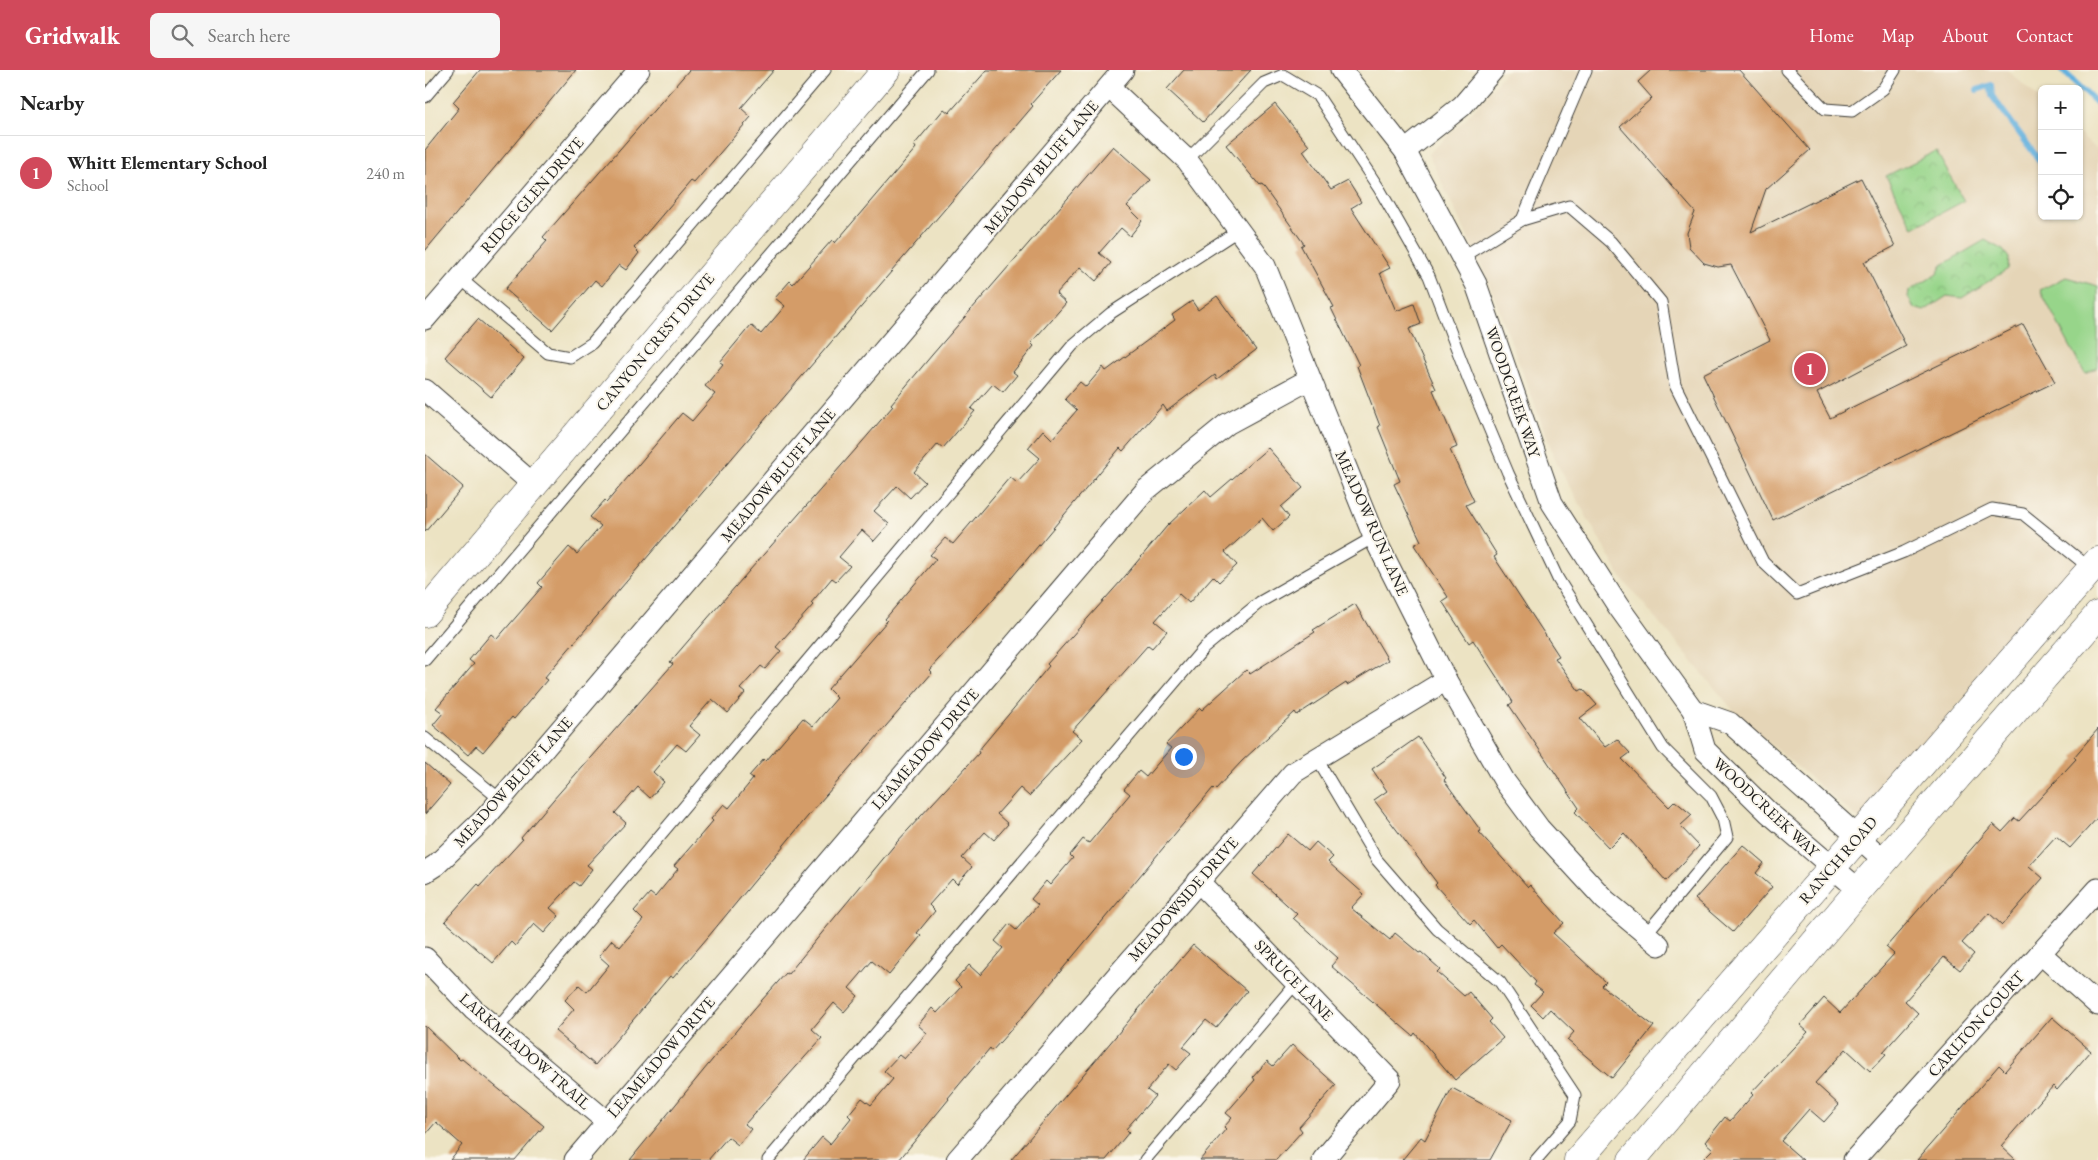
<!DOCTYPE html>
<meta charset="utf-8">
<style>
:root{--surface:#fff;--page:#f6f6f6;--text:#222;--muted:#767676;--line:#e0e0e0;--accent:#d1495b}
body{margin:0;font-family:"EB Garamond",serif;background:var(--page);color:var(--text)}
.controls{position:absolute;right:15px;top:15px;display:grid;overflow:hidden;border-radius:8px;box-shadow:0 1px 4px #0004}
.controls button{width:45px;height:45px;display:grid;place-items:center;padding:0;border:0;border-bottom:1px solid var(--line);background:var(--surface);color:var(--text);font:25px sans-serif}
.you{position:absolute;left:758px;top:686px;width:18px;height:18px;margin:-12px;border:4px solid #fff;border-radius:50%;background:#1a73e8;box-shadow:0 0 0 8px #1a73e833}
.badge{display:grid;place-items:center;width:32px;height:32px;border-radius:50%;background:var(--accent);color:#fff;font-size:16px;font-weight:700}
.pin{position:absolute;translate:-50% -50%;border:2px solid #fff;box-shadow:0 1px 5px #0006}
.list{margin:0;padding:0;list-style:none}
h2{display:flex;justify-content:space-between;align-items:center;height:65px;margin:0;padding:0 20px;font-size:21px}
h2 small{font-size:16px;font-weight:400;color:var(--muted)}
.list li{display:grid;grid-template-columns:32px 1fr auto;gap:15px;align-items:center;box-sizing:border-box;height:75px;padding:0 20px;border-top:1px solid var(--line)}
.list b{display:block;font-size:19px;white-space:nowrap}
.list p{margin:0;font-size:16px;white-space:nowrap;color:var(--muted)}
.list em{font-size:16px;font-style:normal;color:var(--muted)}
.icon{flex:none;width:28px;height:28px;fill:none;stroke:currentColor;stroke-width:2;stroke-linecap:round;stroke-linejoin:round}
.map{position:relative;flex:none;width:1673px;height:1090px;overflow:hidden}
header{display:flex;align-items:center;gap:30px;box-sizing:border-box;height:70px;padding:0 25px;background:var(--accent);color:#fff}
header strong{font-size:24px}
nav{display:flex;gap:28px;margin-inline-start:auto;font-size:18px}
.search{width:350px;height:45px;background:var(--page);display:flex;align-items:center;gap:12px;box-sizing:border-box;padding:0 18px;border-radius:8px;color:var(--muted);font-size:19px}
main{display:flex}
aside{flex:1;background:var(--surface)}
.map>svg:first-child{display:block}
</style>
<header>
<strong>Gridwalk</strong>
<div class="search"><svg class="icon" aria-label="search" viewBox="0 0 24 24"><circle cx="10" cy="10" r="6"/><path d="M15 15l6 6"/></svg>Search here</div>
<nav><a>Home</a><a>Map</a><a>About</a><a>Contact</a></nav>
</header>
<main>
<aside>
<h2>Nearby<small></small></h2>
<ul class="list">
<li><span class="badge">1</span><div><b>Whitt Elementary School</b><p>School</p></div><em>240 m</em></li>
</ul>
</aside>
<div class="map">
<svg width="1673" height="1090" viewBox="0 0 1673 1090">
<defs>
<pattern id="park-crowns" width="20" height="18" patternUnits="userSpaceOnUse" patternTransform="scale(1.25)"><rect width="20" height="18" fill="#97d58a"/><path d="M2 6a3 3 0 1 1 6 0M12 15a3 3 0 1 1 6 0" fill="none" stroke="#82b676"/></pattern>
</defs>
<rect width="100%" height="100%" fill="#fbf7ec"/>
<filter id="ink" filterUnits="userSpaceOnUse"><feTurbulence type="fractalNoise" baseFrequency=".02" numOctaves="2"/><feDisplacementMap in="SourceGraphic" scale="10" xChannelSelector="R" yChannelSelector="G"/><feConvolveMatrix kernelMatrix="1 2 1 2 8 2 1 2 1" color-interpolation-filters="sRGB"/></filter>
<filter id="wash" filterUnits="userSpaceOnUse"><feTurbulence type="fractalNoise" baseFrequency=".0096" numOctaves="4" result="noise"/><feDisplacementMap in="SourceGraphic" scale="20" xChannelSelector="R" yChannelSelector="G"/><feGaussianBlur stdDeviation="1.12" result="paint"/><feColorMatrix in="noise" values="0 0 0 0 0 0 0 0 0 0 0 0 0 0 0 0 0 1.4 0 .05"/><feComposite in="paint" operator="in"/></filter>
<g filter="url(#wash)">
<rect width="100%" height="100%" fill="#ece3c3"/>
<path fill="#e5d5b7" d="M 1082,0 L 1582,0 L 1617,31 L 1617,146 L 1654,146 L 1654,64 L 1673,81 L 1673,471 L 1435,750 L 1314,647 L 1195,506 L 1132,394 L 1061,205 L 1003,84 L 1040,50 Z"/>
<path fill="#97d58a" stroke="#5a7853" d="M 1641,207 L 1673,216 L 1673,297 L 1660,304 L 1615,220 Z"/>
<g fill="url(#park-crowns)" stroke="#5a7853">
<path d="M 1511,81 L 1539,131 L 1488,158 L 1461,106 Z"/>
<path d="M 1560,170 L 1578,180 L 1584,188 L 1583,199 L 1537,228 L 1522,226 L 1499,241 L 1489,238 L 1483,227 L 1484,221 L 1512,204 L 1517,195 Z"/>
</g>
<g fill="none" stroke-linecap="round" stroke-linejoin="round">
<g stroke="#64b1de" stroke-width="6">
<path d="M 1637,0 L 1673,34"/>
<path d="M 1552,20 L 1566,15 L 1567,26 L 1617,94"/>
</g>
</g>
<g id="blocks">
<g fill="#d49c68">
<path d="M 55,0 L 151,0 L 0,181 L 0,80 L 34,38 L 28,32 Z"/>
<path d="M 264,0 L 349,0 L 316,38 L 326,47 L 269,113 L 266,111 L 209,178 L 214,183 L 201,200 L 194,195 L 177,216 L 170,210 L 127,260 L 80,219 L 122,171 L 118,167 Z"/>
<path d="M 562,0 L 636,0 L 606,34 L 608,36 L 119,608 L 122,610 L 89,649 L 87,647 L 58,682 L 51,676 L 43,685 L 8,655 L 18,643 L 11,638 L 49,594 L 44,590 L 66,564 L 72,569 L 117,517 L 113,513 L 144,477 L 152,484 L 176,456 L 165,447 L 180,430 L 182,432 L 257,343 L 267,351 L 290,324 L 280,316 L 298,294 L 295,292 L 326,255 L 336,264 L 360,236 L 350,228 L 365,211 L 368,214 L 407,170 L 410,173 L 491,78 L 489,75 L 519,39 L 524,43 Z"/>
<path d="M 759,0 L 826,0 L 778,52 L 742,19 Z"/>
<path d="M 1226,0 L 1314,0 L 1385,80 L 1341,119 L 1326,162 L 1436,108 L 1470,176 L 1439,192 L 1481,276 L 1392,323 L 1405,348 L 1598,254 L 1630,312 L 1348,450 L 1278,304 L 1345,270 L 1306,195 L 1293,197 L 1279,193 L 1264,177 L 1262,163 L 1270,142 L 1195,57 L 1227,28 L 1213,12 Z"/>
<path d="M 850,34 L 884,76 L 878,81 L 906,120 L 923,111 L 936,132 L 926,138 L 965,198 L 955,203 L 971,241 L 989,234 L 996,254 L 984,259 L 1011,319 L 1008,320 L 1032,377 L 1025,380 L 1049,431 L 1041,435 L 1072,485 L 1069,487 L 1134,586 L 1130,588 L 1154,621 L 1158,619 L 1172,635 L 1155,648 L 1180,677 L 1192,669 L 1205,683 L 1197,689 L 1244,737 L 1250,731 L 1267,745 L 1255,756 L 1274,776 L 1241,811 L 1199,763 L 1184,778 L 1150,742 L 1154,738 L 1084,635 L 1088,632 L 1048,570 L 1044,573 L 1017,531 L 1023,527 L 989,475 L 996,471 L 969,414 L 975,411 L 953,357 L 955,356 L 932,296 L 934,295 L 906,238 L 909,237 L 876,176 L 879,174 L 837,115 L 835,116 L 801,75 Z"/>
<path d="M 688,76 L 726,110 L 702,136 L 717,151 L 705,166 L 696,158 L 674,183 L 686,193 L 671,211 L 655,197 L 631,224 L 641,233 L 606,273 L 609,276 L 588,302 L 592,305 L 578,322 L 568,314 L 546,339 L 550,341 L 518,378 L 513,374 L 489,402 L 500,412 L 485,428 L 472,416 L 449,441 L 464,454 L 449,471 L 437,460 L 414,487 L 425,496 L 411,511 L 407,508 L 386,533 L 388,535 L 351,577 L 356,581 L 340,599 L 336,596 L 315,619 L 320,623 L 303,643 L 287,629 L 264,656 L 275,665 L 261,681 L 252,674 L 228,702 L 239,712 L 225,728 L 213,717 L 190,743 L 201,753 L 162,795 L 167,799 L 154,816 L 149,812 L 125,838 L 134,846 L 119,863 L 109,854 L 90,876 L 86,872 L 68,893 L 20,851 L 53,814 L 55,816 L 98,769 L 96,768 L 128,730 L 248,594 L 245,592 L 282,549 L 431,379 L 468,336 L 466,334 L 507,285 Z"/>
<path d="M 792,226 L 831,280 L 792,309 L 790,305 L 742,341 L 738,335 L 698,381 L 695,378 L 578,518 L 504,600 L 507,603 L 388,740 L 283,867 L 248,908 L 245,906 L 170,995 L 130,961 L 149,939 L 140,930 L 154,915 L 162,922 L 184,895 L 174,886 L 187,870 L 195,877 L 218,850 L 209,841 L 225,823 L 230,827 L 253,799 L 249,796 L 288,751 L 286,749 L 299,734 L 304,738 L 328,709 L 324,706 L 339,689 L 341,691 L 378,648 L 388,656 L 412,628 L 403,619 L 462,551 L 460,549 L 511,489 L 505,485 L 520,468 L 528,474 L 585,407 L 592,413 L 615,388 L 603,378 L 618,360 L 627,369 L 652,340 L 640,329 L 655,312 L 661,317 L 678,297 L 681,301 L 750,250 L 747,245 L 767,231 L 773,240 Z"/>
<path d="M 53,249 L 99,289 L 66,327 L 20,287 Z"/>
<path d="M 843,378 L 878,418 L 856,437 L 864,447 L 848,461 L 837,448 L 800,482 L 812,495 L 794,512 L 788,506 L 764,533 L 754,524 L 730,551 L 742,561 L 727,578 L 723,575 L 647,661 L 657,669 L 604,726 L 595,718 L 572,744 L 583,754 L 569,770 L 560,762 L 537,788 L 547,797 L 532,814 L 527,809 L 504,835 L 510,841 L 492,863 L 496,866 L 464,905 L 447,891 L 424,918 L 433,926 L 419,942 L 409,933 L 387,959 L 397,968 L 320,1054 L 326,1059 L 313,1075 L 303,1067 L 283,1090 L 205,1090 L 329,939 L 361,903 L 363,904 L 472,772 L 554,683 L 553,681 L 624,596 L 622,594 L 696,511 L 742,456 L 780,420 L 786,427 Z"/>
<path d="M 0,384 L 38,417 L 0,462 Z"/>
<path d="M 930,534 L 963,590 L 922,615 L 921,613 L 872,645 L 870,642 L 817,691 L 790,720 L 788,718 L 600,944 L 567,981 L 565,978 L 523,1028 L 524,1029 L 474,1090 L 378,1090 L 397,1067 L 405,1074 L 426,1048 L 423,1045 L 437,1028 L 446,1035 L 468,1009 L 459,1001 L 474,985 L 479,989 L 502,963 L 493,955 L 507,938 L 512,943 L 536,917 L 530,911 L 544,895 L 555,905 L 578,878 L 570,871 L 584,854 L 591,860 L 613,835 L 606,829 L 621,811 L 625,815 L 648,788 L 645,785 L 658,769 L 664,773 L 705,724 L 699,719 L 714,701 L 721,707 L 746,678 L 741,674 L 775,638 L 777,640 L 821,600 L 825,604 L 890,562 L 888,560 Z"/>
<path d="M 1673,659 L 1673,747 L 1645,778 L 1631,766 L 1604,796 L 1618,808 L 1591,839 L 1577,855 L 1564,843 L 1537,873 L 1549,884 L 1535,900 L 1519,887 L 1480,931 L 1493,943 L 1458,982 L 1461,984 L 1445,1001 L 1421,979 L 1390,1013 L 1414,1035 L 1399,1052 L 1384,1039 L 1356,1071 L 1378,1090 L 1277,1090 L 1288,1079 L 1280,1072 L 1300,1047 L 1305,1051 L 1328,1025 L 1326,1023 L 1383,962 L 1375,955 L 1399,928 L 1415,943 L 1469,884 L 1461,877 L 1568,754 L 1577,762 L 1590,748 L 1594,751 L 1651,689 L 1649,687 Z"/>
<path d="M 993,667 L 1021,708 L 1019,710 L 1056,761 L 1054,762 L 1103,817 L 1105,815 L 1139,853 L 1128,863 L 1181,912 L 1177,916 L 1229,956 L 1187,1008 L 1142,970 L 1149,962 L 1125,939 L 1118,947 L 1106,935 L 1118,922 L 1109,915 L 1111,912 L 1076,874 L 1072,878 L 1049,850 L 1045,854 L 1010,815 L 1012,813 L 949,730 L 962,721 L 947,699 Z"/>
<path d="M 0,693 L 25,715 L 0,744 Z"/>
<path d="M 863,764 L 883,781 L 891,772 L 908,787 L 903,792 L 939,824 L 926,838 L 965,870 L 970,863 L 994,883 L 996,882 L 1015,899 L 1012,902 L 1039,926 L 1044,922 L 1067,949 L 1064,952 L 1078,968 L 1030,1010 L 990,963 L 988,966 L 906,896 L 913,888 L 868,848 L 872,844 L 828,804 Z"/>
<path d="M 1318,775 L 1339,793 L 1331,803 L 1347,817 L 1308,862 L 1270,829 Z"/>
<path d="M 768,875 L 822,921 L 791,958 L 781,950 L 758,977 L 766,983 L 751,1000 L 744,994 L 722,1020 L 730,1026 L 701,1059 L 704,1062 L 681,1090 L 586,1090 Z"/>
<path d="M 1627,947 L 1666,981 L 1632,1020 L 1628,1016 L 1576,1076 L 1591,1090 L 1492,1090 L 1574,995 L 1580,1001 Z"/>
<path d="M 0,956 L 35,990 L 37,989 L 119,1056 L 90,1090 L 25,1090 L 37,1075 L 11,1052 L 0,1065 Z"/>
<path d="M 867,975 L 911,1015 L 874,1057 L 877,1061 L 851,1090 L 775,1090 L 801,1059 L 799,1057 L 807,1048 L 801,1043 L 830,1010 L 828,1007 L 842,991 L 848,996 Z"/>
<path d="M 1027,1018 L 1087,1050 L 1065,1090 L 977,1090 L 996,1067 L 1000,1070 Z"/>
</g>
</g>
</g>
<g filter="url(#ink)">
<use href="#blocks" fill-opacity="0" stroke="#3b3a35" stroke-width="1"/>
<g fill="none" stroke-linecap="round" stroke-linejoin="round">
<g stroke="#3b3a35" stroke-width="13">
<g id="service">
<path d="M 1362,0 L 1400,39 L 1427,41 L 1458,19 L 1470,0"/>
<path d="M 0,27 L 23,0"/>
<path d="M 762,90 L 839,13 L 858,5 L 893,26 L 955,120 L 1004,206 L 1043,308 L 1083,403 L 1133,509 L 1238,678 L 1286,726 L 1298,749 L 1302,767 L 1220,865"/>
<path d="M 1097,150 L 1161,0"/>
<path d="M 1037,187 L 1097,150 L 1144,136 L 1186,172 L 1236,232 L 1250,315 L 1338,492 L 1372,524 L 1479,482 L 1567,439 L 1598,444 L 1666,499"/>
<path d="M 36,209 L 123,283 L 145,287 L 167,273 L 400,0"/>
<path d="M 0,590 L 503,0"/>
<path d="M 0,668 L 76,730"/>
<path d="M 892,689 L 952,790 L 1012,859 L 1075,912 L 1150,1025 L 1145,1051 L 1111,1090"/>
<path d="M 72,959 L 648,275 L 686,243 L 814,160"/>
<path d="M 343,1090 L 779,578 L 835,532 L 949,467"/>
<path d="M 720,1090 L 871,913"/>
</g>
</g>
<g stroke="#3b3a35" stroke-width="23">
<g id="minor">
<path d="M 916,0 L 980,81 L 1051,214 L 1127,433 L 1193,536 L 1268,640 L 1280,680 L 1344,743 L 1434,820"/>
<path d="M 684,17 L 762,90 L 840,196 L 949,467 L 1021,610 L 1080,712 L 1114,758 L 1180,830 L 1234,875"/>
<path d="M 980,81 L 1037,36 L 1068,0"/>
<path d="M 0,249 L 214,0"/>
<path d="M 0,320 L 109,415"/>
<path d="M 1268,640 L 1305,653 L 1460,791"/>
<path d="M 0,802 L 11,795 L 60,748 L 698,0"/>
<path d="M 773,811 L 965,1010 L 898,1090"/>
<path d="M 1615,883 L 1673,935"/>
<path d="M 0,888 L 49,940 L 181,1051"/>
<path d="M 150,1090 L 721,420 L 802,354 L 885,309"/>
<path d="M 532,1090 L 868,703 L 1021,610"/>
<path d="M 1429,1090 L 1673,819"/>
</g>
</g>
<g stroke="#3b3a35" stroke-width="29">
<path id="tertiary" d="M 0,543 L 461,0"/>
</g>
<g stroke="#3b3a35" stroke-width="29">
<g id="secondary">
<path d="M 1153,1090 L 1673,491"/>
<path d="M 1207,1090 L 1434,820 L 1673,545"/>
</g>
</g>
<use href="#service" stroke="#fff" stroke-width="11"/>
<use href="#minor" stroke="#fff" stroke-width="21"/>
<use href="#tertiary" stroke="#fff" stroke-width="28"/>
<use href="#secondary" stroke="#fff" stroke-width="28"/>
</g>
</g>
<g text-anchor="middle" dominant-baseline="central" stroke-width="4" stroke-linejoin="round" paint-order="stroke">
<g font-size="16" fill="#1c1c1c" stroke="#fbf7ec">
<text transform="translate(616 97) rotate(-50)">MEADOW BLUFF LANE</text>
<text transform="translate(107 125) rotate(-49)">RIDGE GLEN DRIVE</text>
<text transform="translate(230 272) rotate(-50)">CANYON CREST DRIVE</text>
<text transform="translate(1088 322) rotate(71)">WOODCREEK WAY</text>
<text transform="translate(353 405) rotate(-50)">MEADOW BLUFF LANE</text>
<text transform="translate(947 453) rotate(66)">MEADOW RUN LANE</text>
<text transform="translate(500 679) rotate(-49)">LEAMEADOW DRIVE</text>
<text transform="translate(88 712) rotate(-48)">MEADOW BLUFF LANE</text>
<text transform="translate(1341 737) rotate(43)">WOODCREEK WAY</text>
<text transform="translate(1413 790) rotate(-49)">RANCH ROAD</text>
<text transform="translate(758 829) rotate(-49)">MEADOWSIDE DRIVE</text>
<text transform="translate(869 910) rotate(46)">SPRUCE LANE</text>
<text transform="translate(1551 954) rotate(-48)">CARLTON COURT</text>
<text transform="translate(100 981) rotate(41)">LARKMEADOW TRAIL</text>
<text transform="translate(236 987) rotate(-49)">LEAMEADOW DRIVE</text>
</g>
</g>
</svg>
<div class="controls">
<button>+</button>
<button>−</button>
<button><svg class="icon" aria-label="locate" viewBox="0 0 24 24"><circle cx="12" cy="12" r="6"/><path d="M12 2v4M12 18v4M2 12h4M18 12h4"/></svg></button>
</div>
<div class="you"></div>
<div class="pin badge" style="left:1385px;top:299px">1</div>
</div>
</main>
